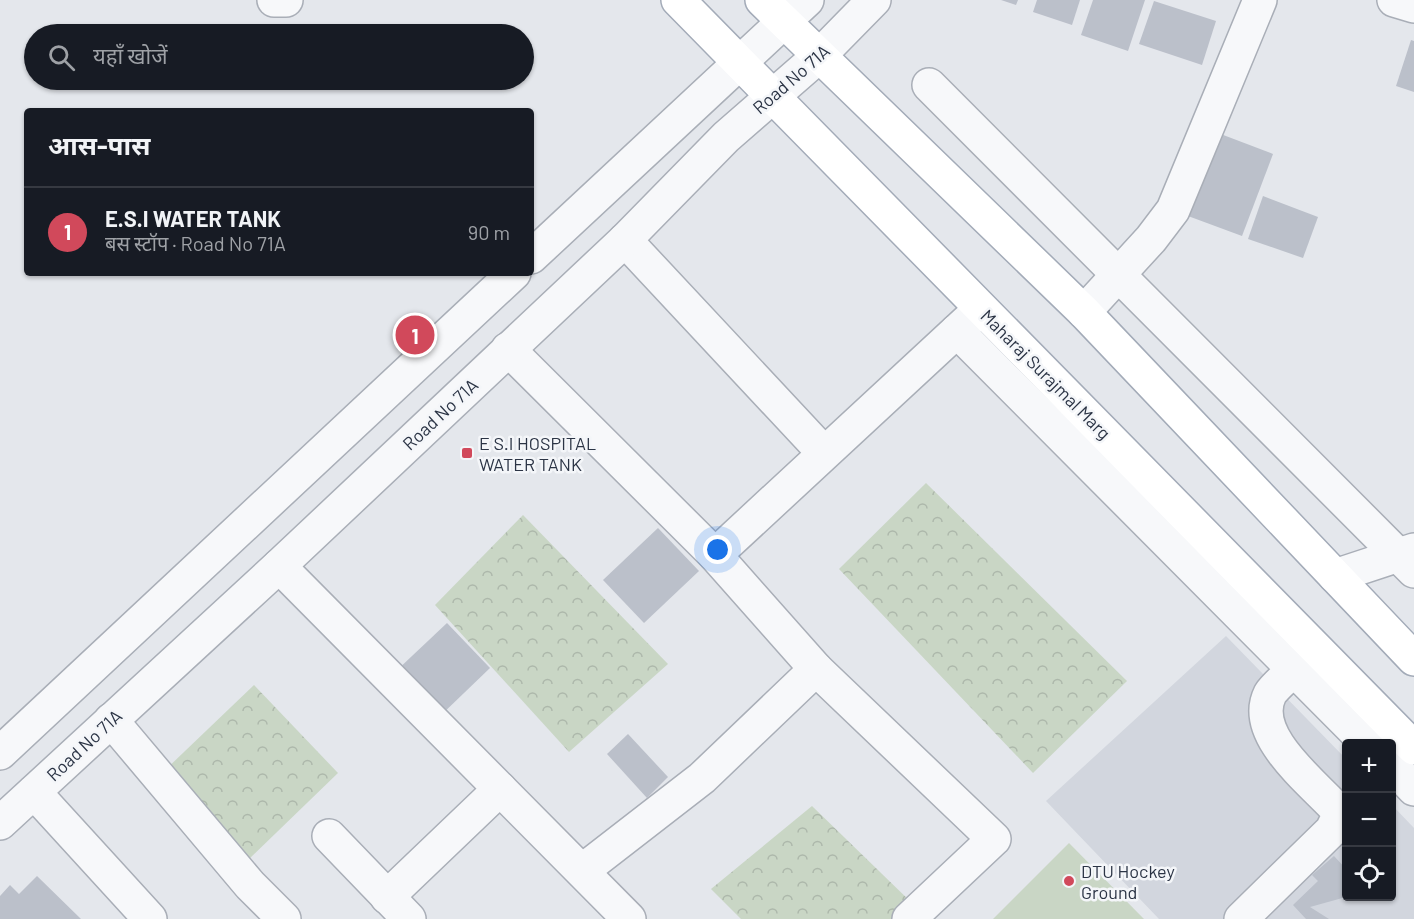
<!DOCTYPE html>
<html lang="hi">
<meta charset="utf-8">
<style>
:root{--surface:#171b24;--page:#242831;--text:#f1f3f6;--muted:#9ea1a6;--line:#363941;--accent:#d1495b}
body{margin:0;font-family:Barlow,"Noto Sans Devanagari",sans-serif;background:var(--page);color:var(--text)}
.controls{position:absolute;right:18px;bottom:18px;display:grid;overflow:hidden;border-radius:6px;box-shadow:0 2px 4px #0004}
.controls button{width:54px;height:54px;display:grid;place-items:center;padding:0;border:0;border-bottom:2px solid var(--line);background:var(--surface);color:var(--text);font:30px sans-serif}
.you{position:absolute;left:718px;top:550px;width:21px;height:21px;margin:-15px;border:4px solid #fff;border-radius:50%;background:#1a73e8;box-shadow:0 0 0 9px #1a73e833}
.badge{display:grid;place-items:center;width:39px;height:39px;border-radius:50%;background:var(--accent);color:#fff;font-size:20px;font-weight:700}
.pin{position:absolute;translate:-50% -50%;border:3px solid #fff;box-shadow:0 2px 6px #0006}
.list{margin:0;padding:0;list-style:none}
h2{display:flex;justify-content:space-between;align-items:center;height:78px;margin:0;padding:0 24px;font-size:26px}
h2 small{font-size:20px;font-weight:400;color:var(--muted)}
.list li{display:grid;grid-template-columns:39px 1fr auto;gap:18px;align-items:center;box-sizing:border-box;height:90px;padding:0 24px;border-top:2px solid var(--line)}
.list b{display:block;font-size:22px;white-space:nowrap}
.list p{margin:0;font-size:20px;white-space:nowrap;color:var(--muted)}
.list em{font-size:20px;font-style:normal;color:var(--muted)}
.icon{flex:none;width:33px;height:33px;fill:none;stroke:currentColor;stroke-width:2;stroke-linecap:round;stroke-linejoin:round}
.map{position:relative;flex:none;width:1414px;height:919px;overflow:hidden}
.search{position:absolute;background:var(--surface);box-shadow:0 2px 4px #0004;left:24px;top:24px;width:510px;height:66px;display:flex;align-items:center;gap:15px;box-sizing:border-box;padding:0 21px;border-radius:33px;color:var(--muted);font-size:22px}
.panel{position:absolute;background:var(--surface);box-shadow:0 2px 4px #0004;left:24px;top:108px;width:510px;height:168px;border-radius:6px}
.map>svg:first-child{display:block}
</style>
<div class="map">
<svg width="1414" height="919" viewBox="0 0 1414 919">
<defs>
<pattern id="park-crowns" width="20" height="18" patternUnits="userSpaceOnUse" patternTransform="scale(1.5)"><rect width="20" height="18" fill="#c9d6c5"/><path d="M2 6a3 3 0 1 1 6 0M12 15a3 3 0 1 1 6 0" fill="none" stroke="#adb8ab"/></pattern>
</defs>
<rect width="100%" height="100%" fill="#e4e7ec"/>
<path fill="#d2d6de" d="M 1226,636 L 1346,759 L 1346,896 L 1392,896 L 1392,805 L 1414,828 L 1414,919 L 1159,919 L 1046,801 Z"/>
<path fill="#c9d6c5" d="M 1069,843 L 1144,919 L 993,919 Z"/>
<g fill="url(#park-crowns)">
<path d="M 926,483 L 1127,681 L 1033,773 L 839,569 Z"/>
<path d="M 523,515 L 668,664 L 569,752 L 435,605 Z"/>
<path d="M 254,685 L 338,773 L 246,862 L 161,774 Z"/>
<path d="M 812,806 L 914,905 L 897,919 L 741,919 L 711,889 Z"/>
</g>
<g fill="#bbc0ca">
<path d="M 1001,0 L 1018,0 L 1016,5 Z"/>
<path d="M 1037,0 L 1080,0 L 1072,25 L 1033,12 Z"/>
<path d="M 1093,0 L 1145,0 L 1128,51 L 1081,35 Z"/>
<path d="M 1154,1 L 1216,21 L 1202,65 L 1139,44 Z"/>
<path d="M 1411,40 L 1414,41 L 1414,92 L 1396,86 Z"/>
<path d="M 1218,133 L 1273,154 L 1242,236 L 1188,216 Z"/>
<path d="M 1263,196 L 1318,217 L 1303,258 L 1248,239 Z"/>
<path d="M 658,528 L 699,571 L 644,623 L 603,580 Z"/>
<path d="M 447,623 L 490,668 L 438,718 L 394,673 Z"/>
<path d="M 628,734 L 668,777 L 647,798 L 607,754 Z"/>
<path d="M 1334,856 L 1346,869 L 1346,897 L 1310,907 L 1329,919 L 1306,919 L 1293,905 L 1318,881 L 1312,875 Z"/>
<path d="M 37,876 L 81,919 L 0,919 L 0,896 L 10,885 L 19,894 Z"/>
</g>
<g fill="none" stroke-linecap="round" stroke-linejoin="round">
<g stroke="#a9aeb7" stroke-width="36">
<g id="minor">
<path d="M 274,0 L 286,0"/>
<path d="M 1394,0 L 1414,6"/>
<path d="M 929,85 L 1414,571"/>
<path d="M 625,240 L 824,453"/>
<path d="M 531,257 L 807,0"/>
<path d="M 1084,312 L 1151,239 L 1173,210 L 1260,0"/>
<path d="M 957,331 L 1368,744"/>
<path d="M 508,349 L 715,555 L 816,669 L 994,839 L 909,919"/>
<path d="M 715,555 L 973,316"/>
<path d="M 279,566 L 629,919"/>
<path d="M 1335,576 L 1414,550"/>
<path d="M 111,720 L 250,885 L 284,919"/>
<path d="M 0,753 L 514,273"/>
<path d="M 1392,766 L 1414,789"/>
<path d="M 34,792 L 150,919"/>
<path d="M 0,823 L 279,566 L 625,240 L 726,137 L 819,56 L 874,0"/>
<path d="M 329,836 L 409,919"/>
<path d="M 582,871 L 702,778 L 816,669"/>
<path d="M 387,897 L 500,789"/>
<path d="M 1241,919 L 1332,830 L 1340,813 C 1316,785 1249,736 1270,694 C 1275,686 1287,677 1293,670"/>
</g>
</g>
<g stroke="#a3abb8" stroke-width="36">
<g id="major">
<path d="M 678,0 L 1414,748"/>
<path d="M 762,0 L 1084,312 L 1414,659"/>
</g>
</g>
<use href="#minor" stroke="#f7f8fa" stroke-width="33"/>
<use href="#major" stroke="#fff" stroke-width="33"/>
</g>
<g fill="#d1495b" stroke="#f4f6f9" stroke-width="2">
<rect x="461" y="447" width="12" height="12" rx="3"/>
<circle cx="1069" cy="881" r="6"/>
</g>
<g text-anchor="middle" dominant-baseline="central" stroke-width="5" stroke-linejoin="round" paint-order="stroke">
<g font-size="18" fill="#2b3445" stroke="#f4f6f9">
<text transform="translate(791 79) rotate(-41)">Road No 71A</text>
<text transform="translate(1046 374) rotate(45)">Maharaj Surajmal Marg</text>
<text transform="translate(440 414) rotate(-43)">Road No 71A</text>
<text transform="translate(84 745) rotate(-43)">Road No 71A</text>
</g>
<g font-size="18" fill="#2b3445" stroke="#f4f6f9" text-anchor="start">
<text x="479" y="443">E S.I HOSPITAL<tspan x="479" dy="21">WATER TANK</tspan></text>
<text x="1081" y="871">DTU Hockey<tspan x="1081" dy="21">Ground</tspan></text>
</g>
</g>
</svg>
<div class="controls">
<button>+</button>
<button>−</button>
<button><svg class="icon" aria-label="locate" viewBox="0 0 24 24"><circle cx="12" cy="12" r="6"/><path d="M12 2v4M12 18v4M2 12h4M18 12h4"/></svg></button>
</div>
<div class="you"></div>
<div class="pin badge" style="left:415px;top:335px">1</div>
<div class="search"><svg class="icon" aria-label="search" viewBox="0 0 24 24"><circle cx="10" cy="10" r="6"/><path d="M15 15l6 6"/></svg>यहाँ खोजें</div>
<section class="panel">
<h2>आस-पास<small></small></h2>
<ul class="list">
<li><span class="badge">1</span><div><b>E.S.I WATER TANK</b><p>बस स्टॉप · Road No 71A</p></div><em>90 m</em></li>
</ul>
</section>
</div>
